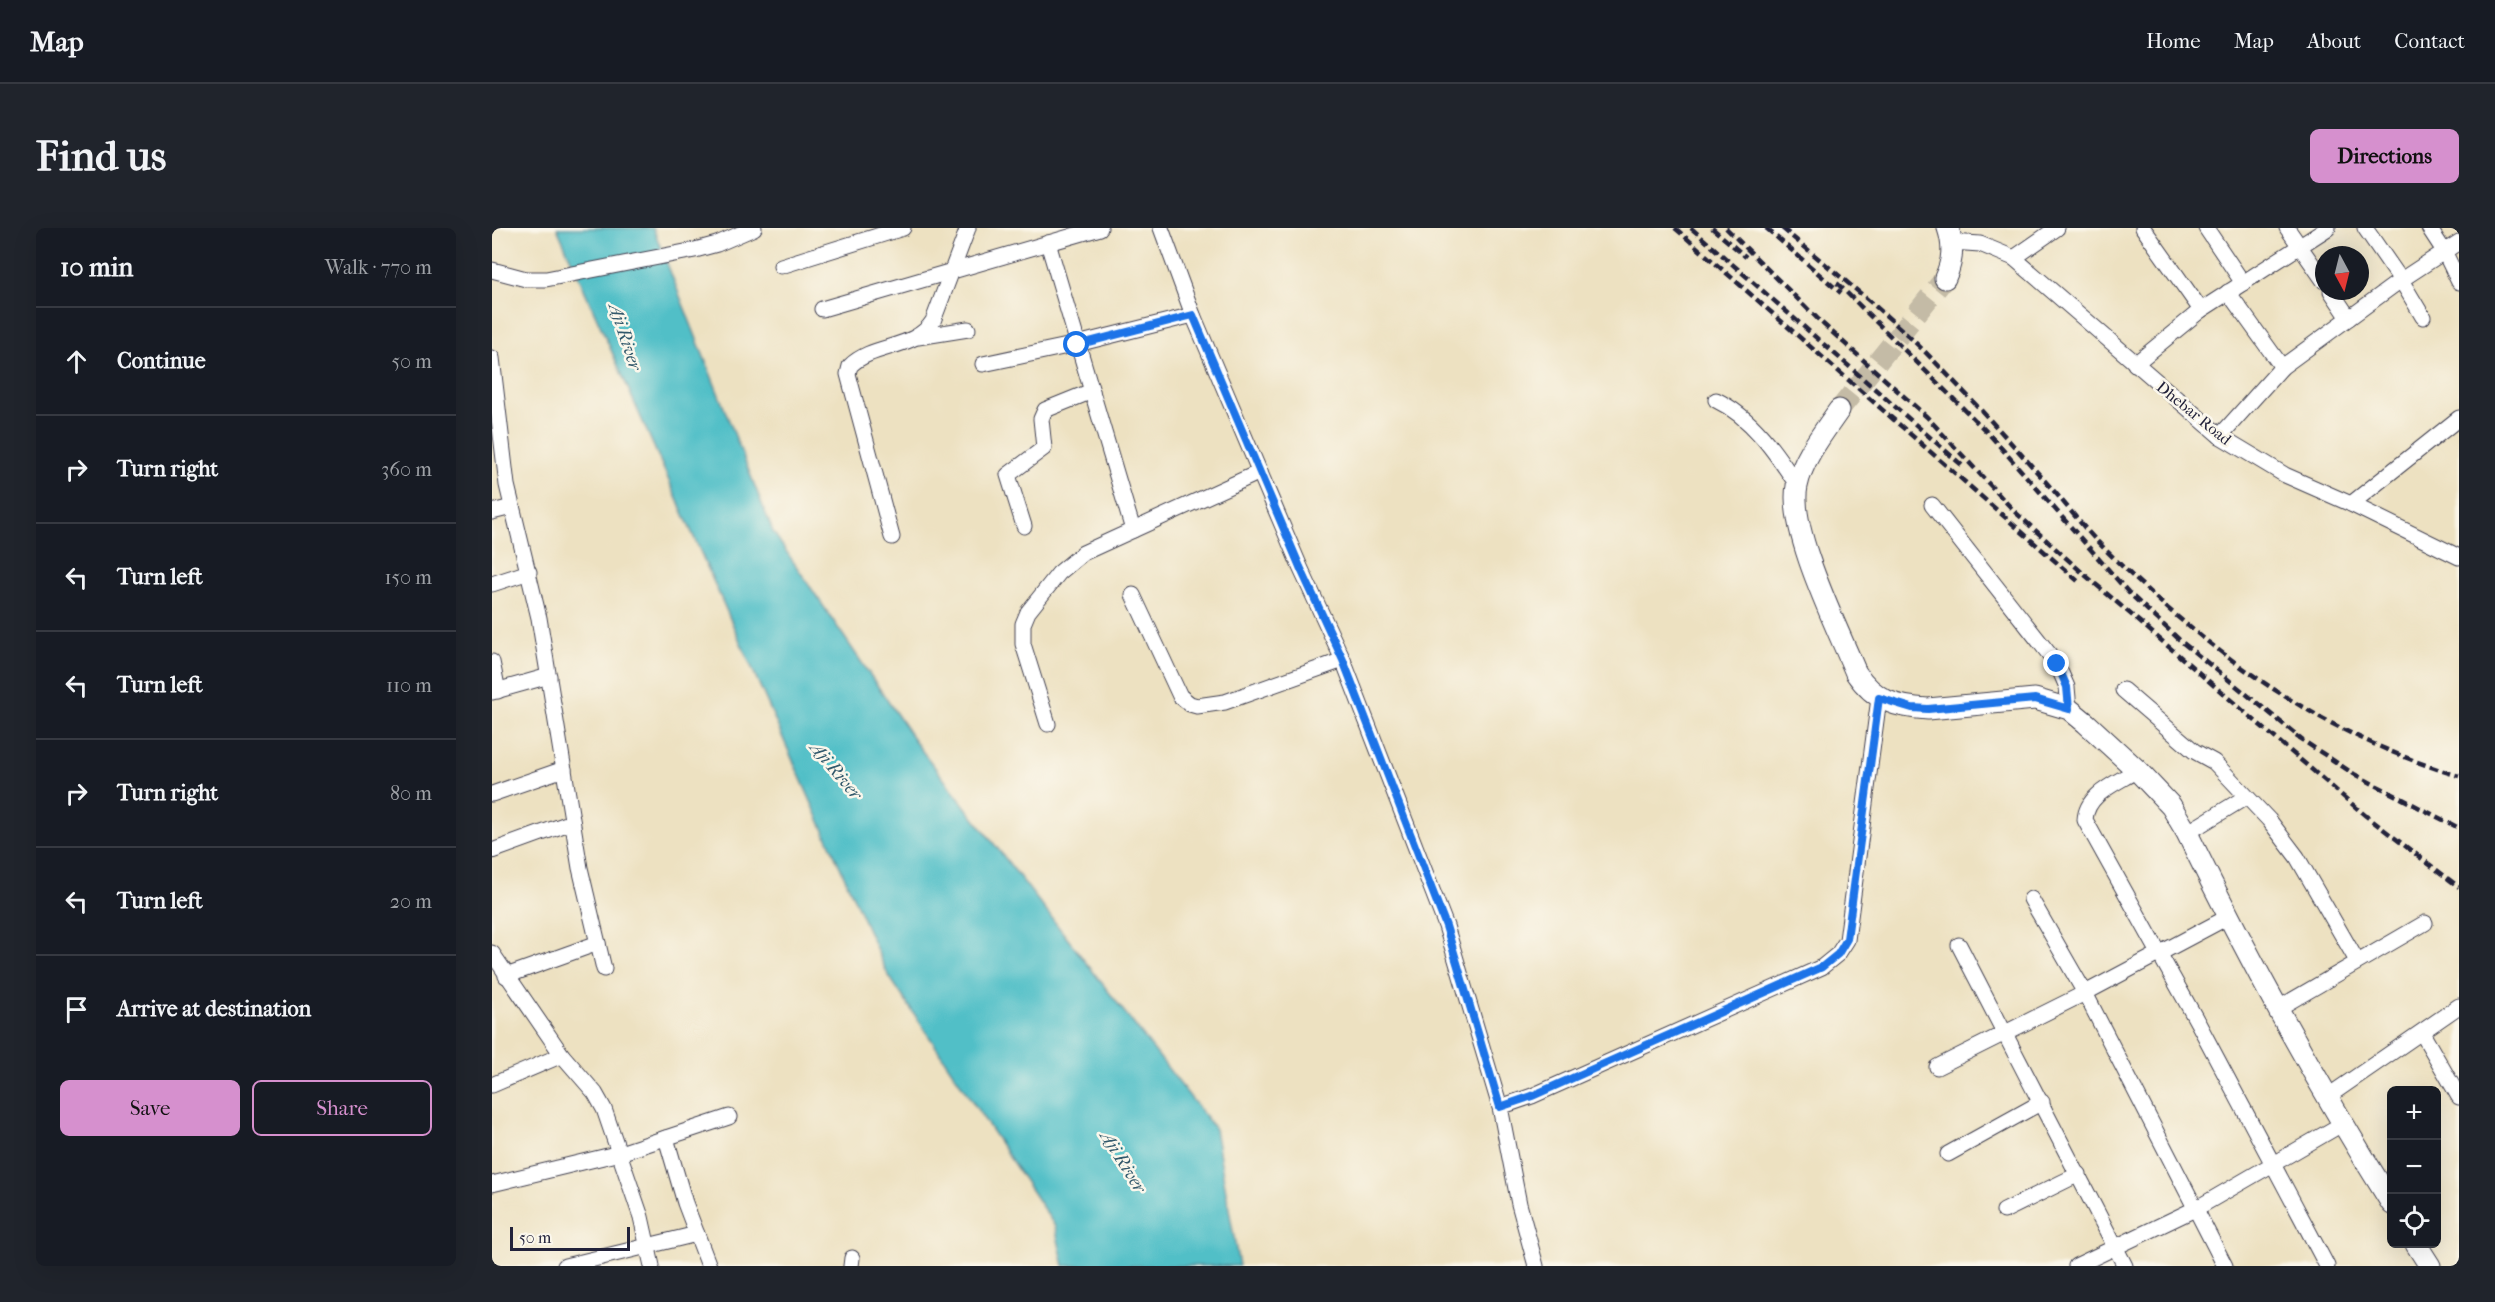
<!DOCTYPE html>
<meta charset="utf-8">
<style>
:root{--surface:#171b24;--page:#20242c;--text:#f1f3f6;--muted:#9ea1a6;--line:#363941;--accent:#d690ce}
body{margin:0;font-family:"IM FELL French Canon",serif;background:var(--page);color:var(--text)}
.controls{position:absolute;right:18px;bottom:18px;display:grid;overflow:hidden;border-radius:9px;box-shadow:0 6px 24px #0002}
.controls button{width:54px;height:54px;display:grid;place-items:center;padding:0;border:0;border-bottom:2px solid var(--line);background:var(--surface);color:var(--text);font:30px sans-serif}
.compass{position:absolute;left:1823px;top:18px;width:54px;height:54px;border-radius:50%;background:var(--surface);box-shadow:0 6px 24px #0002;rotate:173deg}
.scale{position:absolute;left:18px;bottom:15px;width:120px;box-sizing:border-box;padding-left:6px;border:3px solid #22223b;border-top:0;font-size:16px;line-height:21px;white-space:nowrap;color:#22223b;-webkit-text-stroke:4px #fbf7ec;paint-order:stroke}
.stop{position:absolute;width:18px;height:18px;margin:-14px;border:4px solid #1a73e8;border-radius:50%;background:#fff}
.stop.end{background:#1a73e8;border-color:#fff;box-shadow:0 2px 6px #0008}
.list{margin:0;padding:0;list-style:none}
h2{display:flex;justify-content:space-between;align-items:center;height:78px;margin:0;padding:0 24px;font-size:26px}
h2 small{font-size:20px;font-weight:400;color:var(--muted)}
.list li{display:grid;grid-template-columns:39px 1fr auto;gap:18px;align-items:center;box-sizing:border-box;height:108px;padding:0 24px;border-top:2px solid var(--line)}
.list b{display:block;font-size:22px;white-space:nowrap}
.list em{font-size:20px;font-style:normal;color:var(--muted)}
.actions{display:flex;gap:12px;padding:18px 24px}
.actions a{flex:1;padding:14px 0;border:2px solid var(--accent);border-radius:9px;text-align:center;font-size:21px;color:var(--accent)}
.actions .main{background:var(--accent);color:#111}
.icon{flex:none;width:33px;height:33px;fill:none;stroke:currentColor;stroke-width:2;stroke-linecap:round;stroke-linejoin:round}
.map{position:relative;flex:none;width:1967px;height:1038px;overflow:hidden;border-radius:9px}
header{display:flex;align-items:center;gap:36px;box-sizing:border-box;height:84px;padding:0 30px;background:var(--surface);border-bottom:2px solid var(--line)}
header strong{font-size:28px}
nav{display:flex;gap:33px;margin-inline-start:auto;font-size:21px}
.intro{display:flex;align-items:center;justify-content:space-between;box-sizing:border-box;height:144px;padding:0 36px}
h1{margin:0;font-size:42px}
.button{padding:15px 27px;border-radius:9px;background:var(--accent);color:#111;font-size:21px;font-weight:700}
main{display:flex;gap:36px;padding:0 36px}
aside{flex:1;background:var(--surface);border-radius:9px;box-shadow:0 6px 24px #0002}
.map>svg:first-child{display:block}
</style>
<header>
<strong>Map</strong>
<nav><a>Home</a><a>Map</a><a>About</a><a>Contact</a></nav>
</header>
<div class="intro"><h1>Find us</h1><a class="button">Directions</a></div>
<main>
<aside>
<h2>10 min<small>Walk · 770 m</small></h2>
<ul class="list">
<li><svg class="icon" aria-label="ahead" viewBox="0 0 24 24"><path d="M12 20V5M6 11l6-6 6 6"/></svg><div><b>Continue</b></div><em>50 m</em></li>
<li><svg class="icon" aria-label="right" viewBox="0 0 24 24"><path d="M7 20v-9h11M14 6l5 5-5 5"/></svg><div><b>Turn right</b></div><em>360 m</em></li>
<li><svg class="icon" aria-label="left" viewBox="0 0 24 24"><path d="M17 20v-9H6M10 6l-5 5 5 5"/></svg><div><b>Turn left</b></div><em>150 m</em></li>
<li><svg class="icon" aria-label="left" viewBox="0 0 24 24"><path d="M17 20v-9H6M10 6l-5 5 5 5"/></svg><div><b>Turn left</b></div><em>110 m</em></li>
<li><svg class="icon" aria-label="right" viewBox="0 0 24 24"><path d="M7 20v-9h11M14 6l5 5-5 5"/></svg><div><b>Turn right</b></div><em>80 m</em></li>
<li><svg class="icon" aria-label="left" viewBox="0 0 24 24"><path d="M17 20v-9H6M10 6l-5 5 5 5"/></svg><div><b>Turn left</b></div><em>20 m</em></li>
<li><svg class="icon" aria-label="arrive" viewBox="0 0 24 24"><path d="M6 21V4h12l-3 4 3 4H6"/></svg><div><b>Arrive at destination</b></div></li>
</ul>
<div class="actions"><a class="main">Save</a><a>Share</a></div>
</aside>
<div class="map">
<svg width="1967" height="1038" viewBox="0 0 1967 1038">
<rect width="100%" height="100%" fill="#fbf7ec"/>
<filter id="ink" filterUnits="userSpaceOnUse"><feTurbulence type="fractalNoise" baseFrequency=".0167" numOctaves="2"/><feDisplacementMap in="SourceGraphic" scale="12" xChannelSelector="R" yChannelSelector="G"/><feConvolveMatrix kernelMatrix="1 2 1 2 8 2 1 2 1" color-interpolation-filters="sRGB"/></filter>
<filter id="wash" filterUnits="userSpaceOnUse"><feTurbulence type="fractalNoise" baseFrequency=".008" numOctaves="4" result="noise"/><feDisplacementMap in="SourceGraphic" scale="24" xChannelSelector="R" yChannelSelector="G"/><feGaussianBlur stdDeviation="1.35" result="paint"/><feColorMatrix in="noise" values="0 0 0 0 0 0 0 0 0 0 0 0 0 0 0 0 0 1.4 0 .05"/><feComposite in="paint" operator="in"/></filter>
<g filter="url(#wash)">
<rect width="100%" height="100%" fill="#ede1c1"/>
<path fill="#51bfc7" stroke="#3a7081" stroke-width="1.5" d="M 65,0 L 161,0 L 281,304 L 427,519 L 723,901 L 747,1038 L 572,1038 L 563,998 L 395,745 Z"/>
</g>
<g filter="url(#ink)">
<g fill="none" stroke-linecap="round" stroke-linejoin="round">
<path stroke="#c4bba6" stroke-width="21" stroke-dasharray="21 10" stroke-linecap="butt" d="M 1347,182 L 1453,50"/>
<g stroke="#403f4f" stroke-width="17">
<g id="street">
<path d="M 669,0 L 701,87 L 808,339 L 851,432 L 954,698 L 1008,879 L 1027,976 L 1044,1038"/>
<path d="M 1651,0 L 1709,82"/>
<path d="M 1714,0 L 1751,55"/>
<path d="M 1795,0 L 1832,53"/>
<path d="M 1873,0 L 1909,52 L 1931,89"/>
<path d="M 1937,0 L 1952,23 L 1967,54"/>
<path d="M 1460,14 L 1488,16 L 1522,30 L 1728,208 L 1793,247 L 1859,276 L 1967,329"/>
<path d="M 556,15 L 641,302"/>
<path d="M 1522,30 L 1565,0"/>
<path d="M 289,38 L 411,0"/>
<path d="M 0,42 L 34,51 L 54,51 L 203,22 L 225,16 L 262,0"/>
<path d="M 1839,63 L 1857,90"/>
<path d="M 1736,64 L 1790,139"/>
<path d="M 330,81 L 608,0"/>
<path d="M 426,109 L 476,101"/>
<path d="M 0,130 L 15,257 L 47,390 L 88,640 L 112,741"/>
<path d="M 491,136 L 585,116 L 701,87"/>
<path d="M 1643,136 L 1709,82 L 1836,0"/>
<path d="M 1224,172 C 1260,189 1284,225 1305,257"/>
<path d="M 1728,208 L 1790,139 L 1909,52 L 1967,14"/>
<path d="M 1859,276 L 1967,190"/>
<path d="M 1440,277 L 1565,436 L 1575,459 L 1577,481"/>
<path d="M 0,284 L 20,279"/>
<path d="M 532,298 L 516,247 L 552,220 L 549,191 L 553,182 L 600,163"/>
<path d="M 400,309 L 356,146 L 358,138 C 381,115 423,122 441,93 L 476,0"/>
<path d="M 0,356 L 37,344"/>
<path d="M 641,367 L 688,468 L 698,476 L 705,478 L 733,474 L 851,432"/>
<path d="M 0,434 L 6,463"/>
<path d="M 1631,462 L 1702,523 L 1722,534 L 1777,592 L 1805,629 L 1865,733"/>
<path d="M 0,464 L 57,448"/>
<path d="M 556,496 L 531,416 L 531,396 L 536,384 L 567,345 L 591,325 L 768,244"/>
<path d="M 1645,542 C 1625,555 1594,566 1593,592 L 1706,795 L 1835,1038"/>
<path d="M 0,566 L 72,541"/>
<path d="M 1695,605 L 1754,569"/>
<path d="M 0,623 L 80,594"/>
<path d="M 1539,671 L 1593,765 L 1736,689"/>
<path d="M 1467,717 L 1633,1038"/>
<path d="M 0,725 L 70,827 L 103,865 L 112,881 L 149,989 L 160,1038"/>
<path d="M 14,748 L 106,715"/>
<path d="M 1785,781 L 1933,695"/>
<path d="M 1930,805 L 1967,869"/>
<path d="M 1445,839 L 1593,765 L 1733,1038"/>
<path d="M 0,857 L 70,827"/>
<path d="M 1835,869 L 1967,778"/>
<path d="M 1008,879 L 1040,868 L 1330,739 L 1346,726 L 1355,712 L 1387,470"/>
<path d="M 174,910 L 193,975 L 217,1038"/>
<path d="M 1456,926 L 1550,874"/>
<path d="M 0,956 L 128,925 L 237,889"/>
<path d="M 1512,983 L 1587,946"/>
<path d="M 73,1038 L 205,1006"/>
<path d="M 359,1038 L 360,1030"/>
<path d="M 1584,1038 L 1705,980 L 1850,896"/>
</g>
</g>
<g stroke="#403f4f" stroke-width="23">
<g id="secondary">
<path d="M 1453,50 C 1461,33 1462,18 1456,0"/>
<path d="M 1347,182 C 1331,205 1311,230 1305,258 C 1296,302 1346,401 1364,445 C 1383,473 1403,479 1436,481 L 1543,471 L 1577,481 L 1594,495 L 1645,542 L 1679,578 L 1695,605 C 1757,732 1825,856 1900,976"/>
<path d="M 1924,1016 L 1938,1038"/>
</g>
</g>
<use href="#street" stroke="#fff" stroke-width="15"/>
<use href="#secondary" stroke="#fff" stroke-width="21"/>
<g stroke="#22223b" stroke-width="4.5" stroke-dasharray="9 4.5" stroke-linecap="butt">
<path d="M 1183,0 L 1587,354"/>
<path d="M 1199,0 L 1472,239"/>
<path d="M 1220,0 L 1254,29"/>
<path d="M 1234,0 L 1331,96 L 1435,189 L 1523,284 L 1593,347 L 1874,588 L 1967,659"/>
<path d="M 1274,0 L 1349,65"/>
<path d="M 1290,0 C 1343,45 1399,88 1447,138 C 1486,178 1524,220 1561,262 C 1575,278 1588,295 1602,310 C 1707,418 1822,504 1967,548"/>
<path d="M 1345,55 L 1496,205 L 1637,365 L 1691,415 L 1811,512"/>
<path d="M 1804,508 L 1862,546 L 1967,600"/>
</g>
</g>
</g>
<g fill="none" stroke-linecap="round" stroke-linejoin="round" filter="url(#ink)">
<path stroke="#1a73e8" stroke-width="8" d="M 585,117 L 701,87 L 808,339 L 851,432 L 954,698 L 1008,879 L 1040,868 L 1330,739 L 1346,726 L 1355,711 L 1387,470 L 1420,480 L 1436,481 L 1543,471 L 1577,481 L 1575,459 L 1565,436"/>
</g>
<g text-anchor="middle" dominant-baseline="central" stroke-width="5" stroke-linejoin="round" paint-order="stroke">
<g font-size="16" fill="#22223b" stroke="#fbf7ec">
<text transform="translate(1702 185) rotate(39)">Dhebar Road</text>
</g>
<g font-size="18" font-style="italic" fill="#32596c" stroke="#fbf7ec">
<text transform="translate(133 109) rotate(72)">Aji River</text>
<text transform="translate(344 543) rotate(50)">Aji River</text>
<text transform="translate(631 934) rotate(58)">Aji River</text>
</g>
</g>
</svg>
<div class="controls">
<button>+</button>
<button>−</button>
<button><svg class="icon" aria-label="locate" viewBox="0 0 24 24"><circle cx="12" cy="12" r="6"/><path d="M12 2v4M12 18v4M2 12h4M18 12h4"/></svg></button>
</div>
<svg class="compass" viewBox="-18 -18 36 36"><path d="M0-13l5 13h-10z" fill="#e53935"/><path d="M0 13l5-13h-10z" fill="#9ea1a6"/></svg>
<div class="scale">50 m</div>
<div class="stop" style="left:585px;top:117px"></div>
<div class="stop end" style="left:1565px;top:436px"></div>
</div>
</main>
